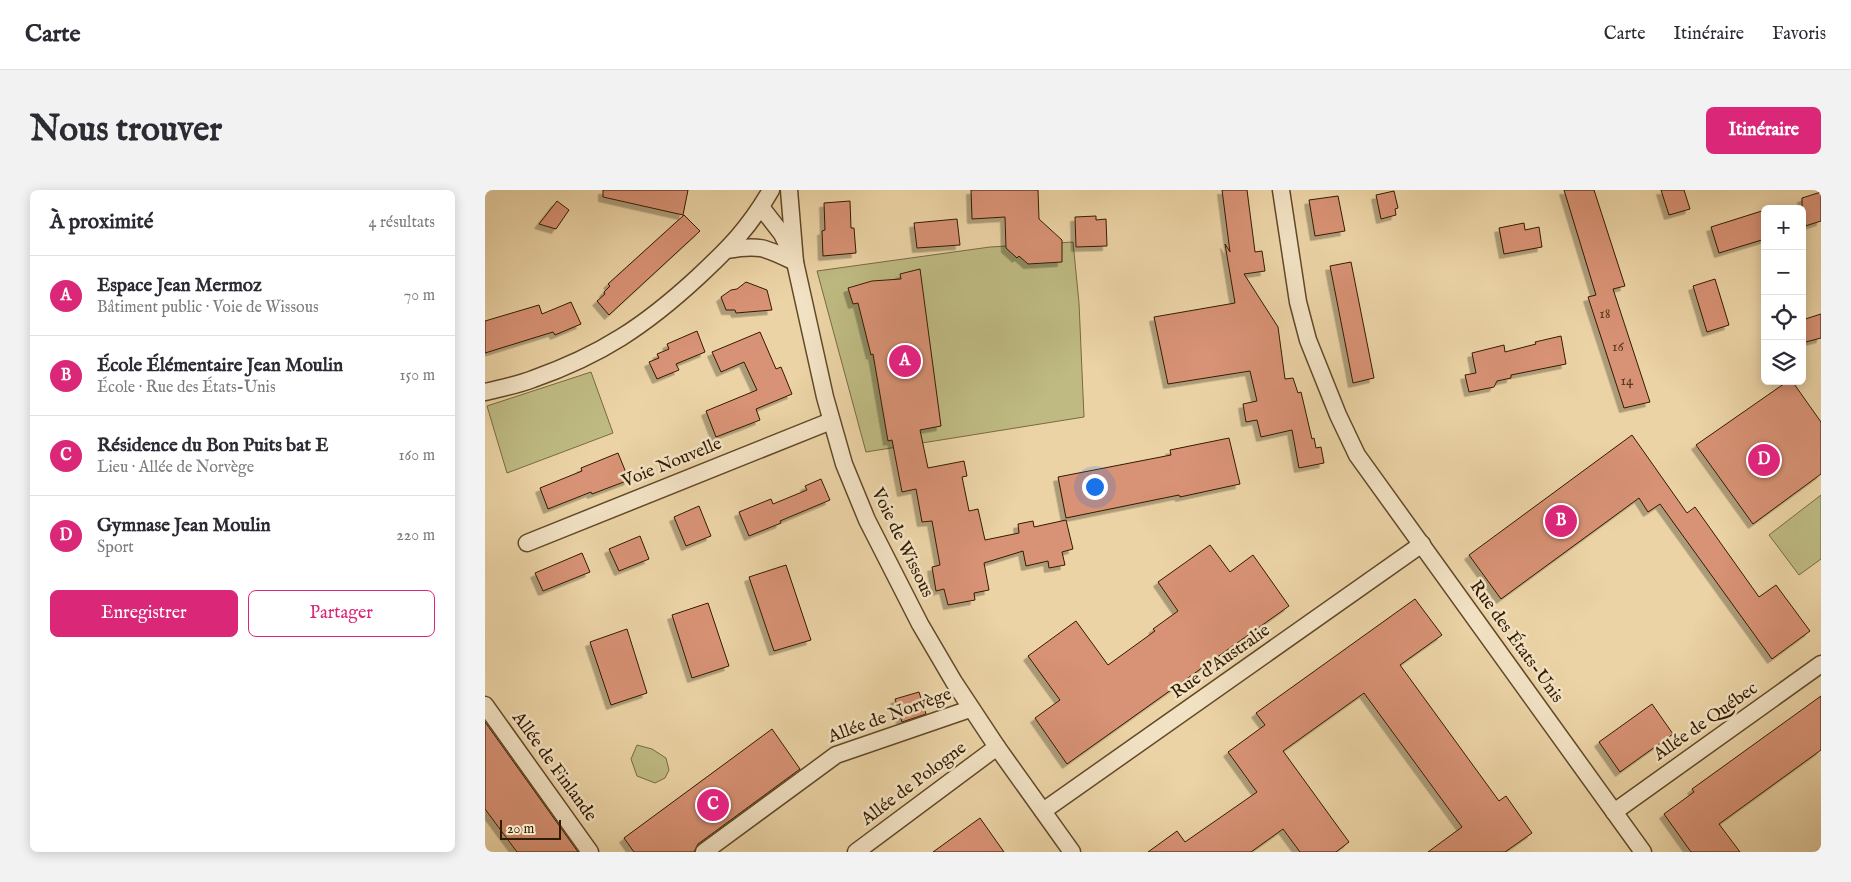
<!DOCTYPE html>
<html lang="fr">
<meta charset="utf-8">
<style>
:root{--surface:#fff;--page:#f2f2f3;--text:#2b2b33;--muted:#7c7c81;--line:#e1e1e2;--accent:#db2777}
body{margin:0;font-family:"IM FELL English",serif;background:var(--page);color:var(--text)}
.controls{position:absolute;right:15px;top:15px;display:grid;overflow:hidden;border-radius:8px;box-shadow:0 2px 12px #0003}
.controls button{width:45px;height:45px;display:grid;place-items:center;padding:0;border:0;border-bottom:1px solid var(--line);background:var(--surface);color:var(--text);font:25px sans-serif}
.scale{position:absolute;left:15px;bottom:12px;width:61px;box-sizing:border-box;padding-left:5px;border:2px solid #331b00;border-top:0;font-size:14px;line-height:18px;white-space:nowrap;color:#331b00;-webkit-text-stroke:4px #f2e2c4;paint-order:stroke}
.you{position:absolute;left:609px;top:296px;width:18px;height:18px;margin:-12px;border:4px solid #fff;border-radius:50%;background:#1a73e8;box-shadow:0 0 0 8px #1a73e833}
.badge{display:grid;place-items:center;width:32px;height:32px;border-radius:50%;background:var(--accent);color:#fff;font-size:16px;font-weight:700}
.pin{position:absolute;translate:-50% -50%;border:2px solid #fff;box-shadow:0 1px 5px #0006}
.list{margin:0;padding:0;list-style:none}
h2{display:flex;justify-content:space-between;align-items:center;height:65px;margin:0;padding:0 20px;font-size:21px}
h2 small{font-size:16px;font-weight:400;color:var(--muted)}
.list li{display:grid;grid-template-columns:32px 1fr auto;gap:15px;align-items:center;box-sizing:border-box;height:80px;padding:0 20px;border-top:1px solid var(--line)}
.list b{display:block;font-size:19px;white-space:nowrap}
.list p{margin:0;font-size:16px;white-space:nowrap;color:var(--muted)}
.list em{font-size:16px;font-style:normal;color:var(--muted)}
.actions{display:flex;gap:10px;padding:15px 20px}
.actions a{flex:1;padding:11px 0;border:1px solid var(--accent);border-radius:8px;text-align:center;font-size:18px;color:var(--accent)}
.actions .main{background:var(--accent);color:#fff}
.icon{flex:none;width:28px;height:28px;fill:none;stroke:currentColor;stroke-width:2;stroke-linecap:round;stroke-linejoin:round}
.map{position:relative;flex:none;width:1336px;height:662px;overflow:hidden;border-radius:8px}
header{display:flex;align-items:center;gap:30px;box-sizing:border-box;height:70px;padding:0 25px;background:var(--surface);border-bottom:1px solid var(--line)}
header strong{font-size:24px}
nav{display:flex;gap:28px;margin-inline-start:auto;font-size:18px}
.intro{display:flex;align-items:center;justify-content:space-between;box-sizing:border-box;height:120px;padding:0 30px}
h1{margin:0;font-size:35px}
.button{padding:12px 22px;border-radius:8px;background:var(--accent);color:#fff;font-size:18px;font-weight:700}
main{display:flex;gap:30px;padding:0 30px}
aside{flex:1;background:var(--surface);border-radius:8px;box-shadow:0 2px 12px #0003}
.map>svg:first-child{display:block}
</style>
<header>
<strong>Carte</strong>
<nav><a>Carte</a><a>Itinéraire</a><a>Favoris</a></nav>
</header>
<div class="intro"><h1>Nous trouver</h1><a class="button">Itinéraire</a></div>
<main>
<aside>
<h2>À proximité<small>4 résultats</small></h2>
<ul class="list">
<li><span class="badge">A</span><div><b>Espace Jean Mermoz</b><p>Bâtiment public · Voie de Wissous</p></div><em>70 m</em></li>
<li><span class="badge">B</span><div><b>École Élémentaire Jean Moulin</b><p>École · Rue des États-Unis</p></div><em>150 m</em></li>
<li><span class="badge">C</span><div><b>Résidence du Bon Puits bat E</b><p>Lieu · Allée de Norvège</p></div><em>160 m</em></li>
<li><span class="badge">D</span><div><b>Gymnase Jean Moulin</b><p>Sport</p></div><em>220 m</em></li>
</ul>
<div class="actions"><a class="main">Enregistrer</a><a>Partager</a></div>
</aside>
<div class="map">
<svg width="1336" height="662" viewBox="0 0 1336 662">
<defs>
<filter id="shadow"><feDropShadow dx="-4.5" dy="4.5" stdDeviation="0" flood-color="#0004"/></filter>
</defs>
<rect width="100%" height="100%" fill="#ebd3a5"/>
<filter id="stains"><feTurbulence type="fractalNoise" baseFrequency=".004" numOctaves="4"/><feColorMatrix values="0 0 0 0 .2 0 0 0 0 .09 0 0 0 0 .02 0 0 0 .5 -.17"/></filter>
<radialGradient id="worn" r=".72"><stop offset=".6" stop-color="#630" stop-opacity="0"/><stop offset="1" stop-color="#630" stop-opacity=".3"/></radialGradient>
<g fill="#beba82" stroke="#786a41">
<path d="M 588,52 L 594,113 L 599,227 L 381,262 L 332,81 L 505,57 Z"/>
<path d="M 106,182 L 128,243 L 22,283 L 2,216 Z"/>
<path d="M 1336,305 L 1336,369 L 1314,385 L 1284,345 Z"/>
<path d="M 152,555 L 167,559 L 181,568 L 184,580 L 180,588 L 170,593 L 152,586 L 146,569 Z"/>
</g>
<g fill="#d89275" stroke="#331b00" filter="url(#shadow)">
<path d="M 118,0 L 203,0 L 198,25 L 118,7 Z"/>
<path d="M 486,0 L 553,0 L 554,29 L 577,50 L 577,72 L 543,74 L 534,66 L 532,68 L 521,58 L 520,27 L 487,29 Z"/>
<path d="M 737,0 L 762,0 L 770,62 L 777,61 L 780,81 L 759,84 L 793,137 L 800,189 L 808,188 L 813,203 L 816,202 L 827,249 L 829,248 L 831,258 L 836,257 L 839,273 L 814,278 L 807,240 L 776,247 L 772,230 L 761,232 L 758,214 L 772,211 L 765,181 L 683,194 L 669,127 L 750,113 L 740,54 L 745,62 Z"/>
<path d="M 1079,0 L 1109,0 L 1140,96 L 1128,99 L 1165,212 L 1139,218 L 1103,107 L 1111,105 Z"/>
<path d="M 1176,0 L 1199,0 L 1205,19 L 1184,25 Z"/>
<path d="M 909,1 L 913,18 L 910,19 L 911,25 L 896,29 L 891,5 Z"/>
<path d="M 1336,2 L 1336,31 L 1317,37 L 1317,8 Z"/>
<path d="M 853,6 L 860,41 L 830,46 L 824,10 Z"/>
<path d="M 72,11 L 84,20 L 71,39 L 54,34 Z"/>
<path d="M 365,11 L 366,38 L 369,38 L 371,63 L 338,66 L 337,41 L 340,40 L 339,13 Z"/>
<path d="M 1280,20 L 1280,49 L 1234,63 L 1226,37 Z"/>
<path d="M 199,25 L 215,41 L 124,125 L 112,111 L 120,104 L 119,102 L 125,96 L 123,94 Z"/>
<path d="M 611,26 L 611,30 L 621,29 L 622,56 L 591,57 L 590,27 Z"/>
<path d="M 472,29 L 475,55 L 432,58 L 429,33 Z"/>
<path d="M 1039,33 L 1040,40 L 1054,37 L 1057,57 L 1019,64 L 1014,38 Z"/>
<path d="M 866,72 L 889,188 L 868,193 L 845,76 Z"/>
<path d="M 435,79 L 456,236 L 435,240 L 443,278 L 479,271 L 482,286 L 477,287 L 484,321 L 493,319 L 500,350 L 534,343 L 533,334 L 548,331 L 549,337 L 581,330 L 588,359 L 577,362 L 580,375 L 564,378 L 563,371 L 541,376 L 538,361 L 499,373 L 504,400 L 489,403 L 490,410 L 463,415 L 459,399 L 451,401 L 447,377 L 455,375 L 447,331 L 437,332 L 431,299 L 417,302 L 407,250 L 403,251 L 388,164 L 386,165 L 373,113 L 368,114 L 363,98 L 387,91 L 416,89 L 415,84 Z"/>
<path d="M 1230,89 L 1244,135 L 1222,142 L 1208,96 Z"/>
<path d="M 261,92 L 282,100 L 287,120 L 251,123 L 250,120 L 241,120 L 236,107 L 246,100 L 252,99 Z"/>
<path d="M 86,112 L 96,134 L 70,145 L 68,142 L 0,163 L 0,131 L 54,115 L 57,124 Z"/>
<path d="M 1336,124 L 1336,148 L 1317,153 L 1317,130 Z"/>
<path d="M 212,141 L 220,162 L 191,174 L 194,180 L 172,189 L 164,172 L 174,168 L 172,164 L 184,159 L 182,154 Z"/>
<path d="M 275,142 L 291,179 L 296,177 L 307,204 L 271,219 L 275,230 L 231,247 L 221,221 L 272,200 L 259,172 L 236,182 L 227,162 Z"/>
<path d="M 1076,146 L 1081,174 L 1026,185 L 1026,188 L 1012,191 L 1009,197 L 984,202 L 980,185 L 991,183 L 987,163 L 1019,155 L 1020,162 L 1051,154 L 1050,152 Z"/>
<path d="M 1303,191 L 1307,191 L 1336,232 L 1336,284 L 1268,334 L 1211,255 Z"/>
<path d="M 1147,245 L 1202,323 L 1210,317 L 1274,407 L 1291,395 L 1325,441 L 1287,469 L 1175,314 L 1163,322 L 1154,308 L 1016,409 L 984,365 Z"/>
<path d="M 744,248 L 755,294 L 695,307 L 694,305 L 581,328 L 573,287 L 686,265 L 685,260 Z"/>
<path d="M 133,263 L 144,290 L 107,304 L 106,302 L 63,319 L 55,298 L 97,281 L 96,278 Z"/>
<path d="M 336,289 L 345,310 L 295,331 L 296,333 L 264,346 L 254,322 L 286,309 L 288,314 L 322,300 L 320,296 Z"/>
<path d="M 214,316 L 226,346 L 201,356 L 189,327 Z"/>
<path d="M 155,346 L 164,369 L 134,381 L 124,359 Z"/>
<path d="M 725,355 L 745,382 L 768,365 L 804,416 L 582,574 L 550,528 L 575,510 L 543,466 L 591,431 L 623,475 L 670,441 L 668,439 L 693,421 L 673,392 Z"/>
<path d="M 97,363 L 105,382 L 58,401 L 50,383 Z"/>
<path d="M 301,375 L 326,450 L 289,461 L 264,387 Z"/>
<path d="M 930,409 L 957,445 L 915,475 L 1014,611 L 1021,606 L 1047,643 L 1020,662 L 943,662 L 977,637 L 879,503 L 798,561 L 864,652 L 851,662 L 815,662 L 798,639 L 766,662 L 663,662 L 692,641 L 700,652 L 772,602 L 743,562 L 780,535 L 771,523 Z"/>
<path d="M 223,413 L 244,476 L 207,488 L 187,425 Z"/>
<path d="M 142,439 L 162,503 L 126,515 L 105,452 Z"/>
<path d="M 434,502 L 441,524 L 417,532 L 410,509 Z"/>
<path d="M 1336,506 L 1336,560 L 1234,634 L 1255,662 L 1206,662 L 1179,624 L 1209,602 L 1207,599 Z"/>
<path d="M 1167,514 L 1188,544 L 1135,582 L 1114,552 Z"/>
<path d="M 0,532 L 93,662 L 32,662 L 0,619 Z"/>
<path d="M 287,539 L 315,579 L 213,654 L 209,662 L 149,662 L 139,648 Z"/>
<path d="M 495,628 L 519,662 L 448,662 Z"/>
</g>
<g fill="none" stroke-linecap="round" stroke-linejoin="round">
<g stroke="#614929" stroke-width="19">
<g id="street">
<path d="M 304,0 L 310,72 L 340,207 L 359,274 L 382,330 L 435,434 L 469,492 L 512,557 L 587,662"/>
<path d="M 796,0 L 813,112 L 823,150 L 853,225 L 872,265 L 1158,662"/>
<path d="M 276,17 L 297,44 L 306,63"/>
<path d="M 242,60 C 275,54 281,58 310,72"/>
<path d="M 0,202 C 16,198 33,195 48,189 C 116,165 160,136 213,87 C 244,58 264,38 286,0"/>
<path d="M 42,353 L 346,231"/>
<path d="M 0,515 L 105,662"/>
<path d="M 558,621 L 937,354"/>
<path d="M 1129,622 L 1336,474"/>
<path d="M 219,662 L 351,565 L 485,519"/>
<path d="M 371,662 L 512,557"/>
</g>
</g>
<use href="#street" stroke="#f2e2c4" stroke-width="16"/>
</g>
<g text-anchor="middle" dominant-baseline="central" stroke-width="5" stroke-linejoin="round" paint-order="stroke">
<g font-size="15" fill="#5c391d">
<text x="1120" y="123">18</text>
<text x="1133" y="156">16</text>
<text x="1142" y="190">14</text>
</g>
<g font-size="18" fill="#331b00" stroke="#f2e2c4">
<text transform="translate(187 273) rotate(-22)">Voie Nouvelle</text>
<text transform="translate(417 353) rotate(64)">Voie de Wissous</text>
<text transform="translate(1031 452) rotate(54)">Rue des États-Unis</text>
<text transform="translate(736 472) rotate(-35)">Rue d'Australie</text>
<text transform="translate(405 526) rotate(-20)">Allée de Norvège</text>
<text transform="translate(1221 532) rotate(-35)">Allée de Québec</text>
<text transform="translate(69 577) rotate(54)">Allée de Finlande</text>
<text transform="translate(429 594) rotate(-37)">Allée de Pologne</text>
</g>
</g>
<rect width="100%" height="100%" filter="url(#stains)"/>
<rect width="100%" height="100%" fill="url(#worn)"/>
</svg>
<div class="controls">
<button>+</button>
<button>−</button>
<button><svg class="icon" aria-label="locate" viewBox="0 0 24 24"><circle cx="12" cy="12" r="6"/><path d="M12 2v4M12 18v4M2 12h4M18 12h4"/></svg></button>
<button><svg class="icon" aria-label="layers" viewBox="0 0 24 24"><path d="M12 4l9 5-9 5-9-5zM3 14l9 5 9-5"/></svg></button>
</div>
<div class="scale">20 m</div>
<div class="you"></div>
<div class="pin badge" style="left:420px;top:171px">A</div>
<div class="pin badge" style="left:1076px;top:331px">B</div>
<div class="pin badge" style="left:228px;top:615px">C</div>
<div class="pin badge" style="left:1279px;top:270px">D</div>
</div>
</main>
